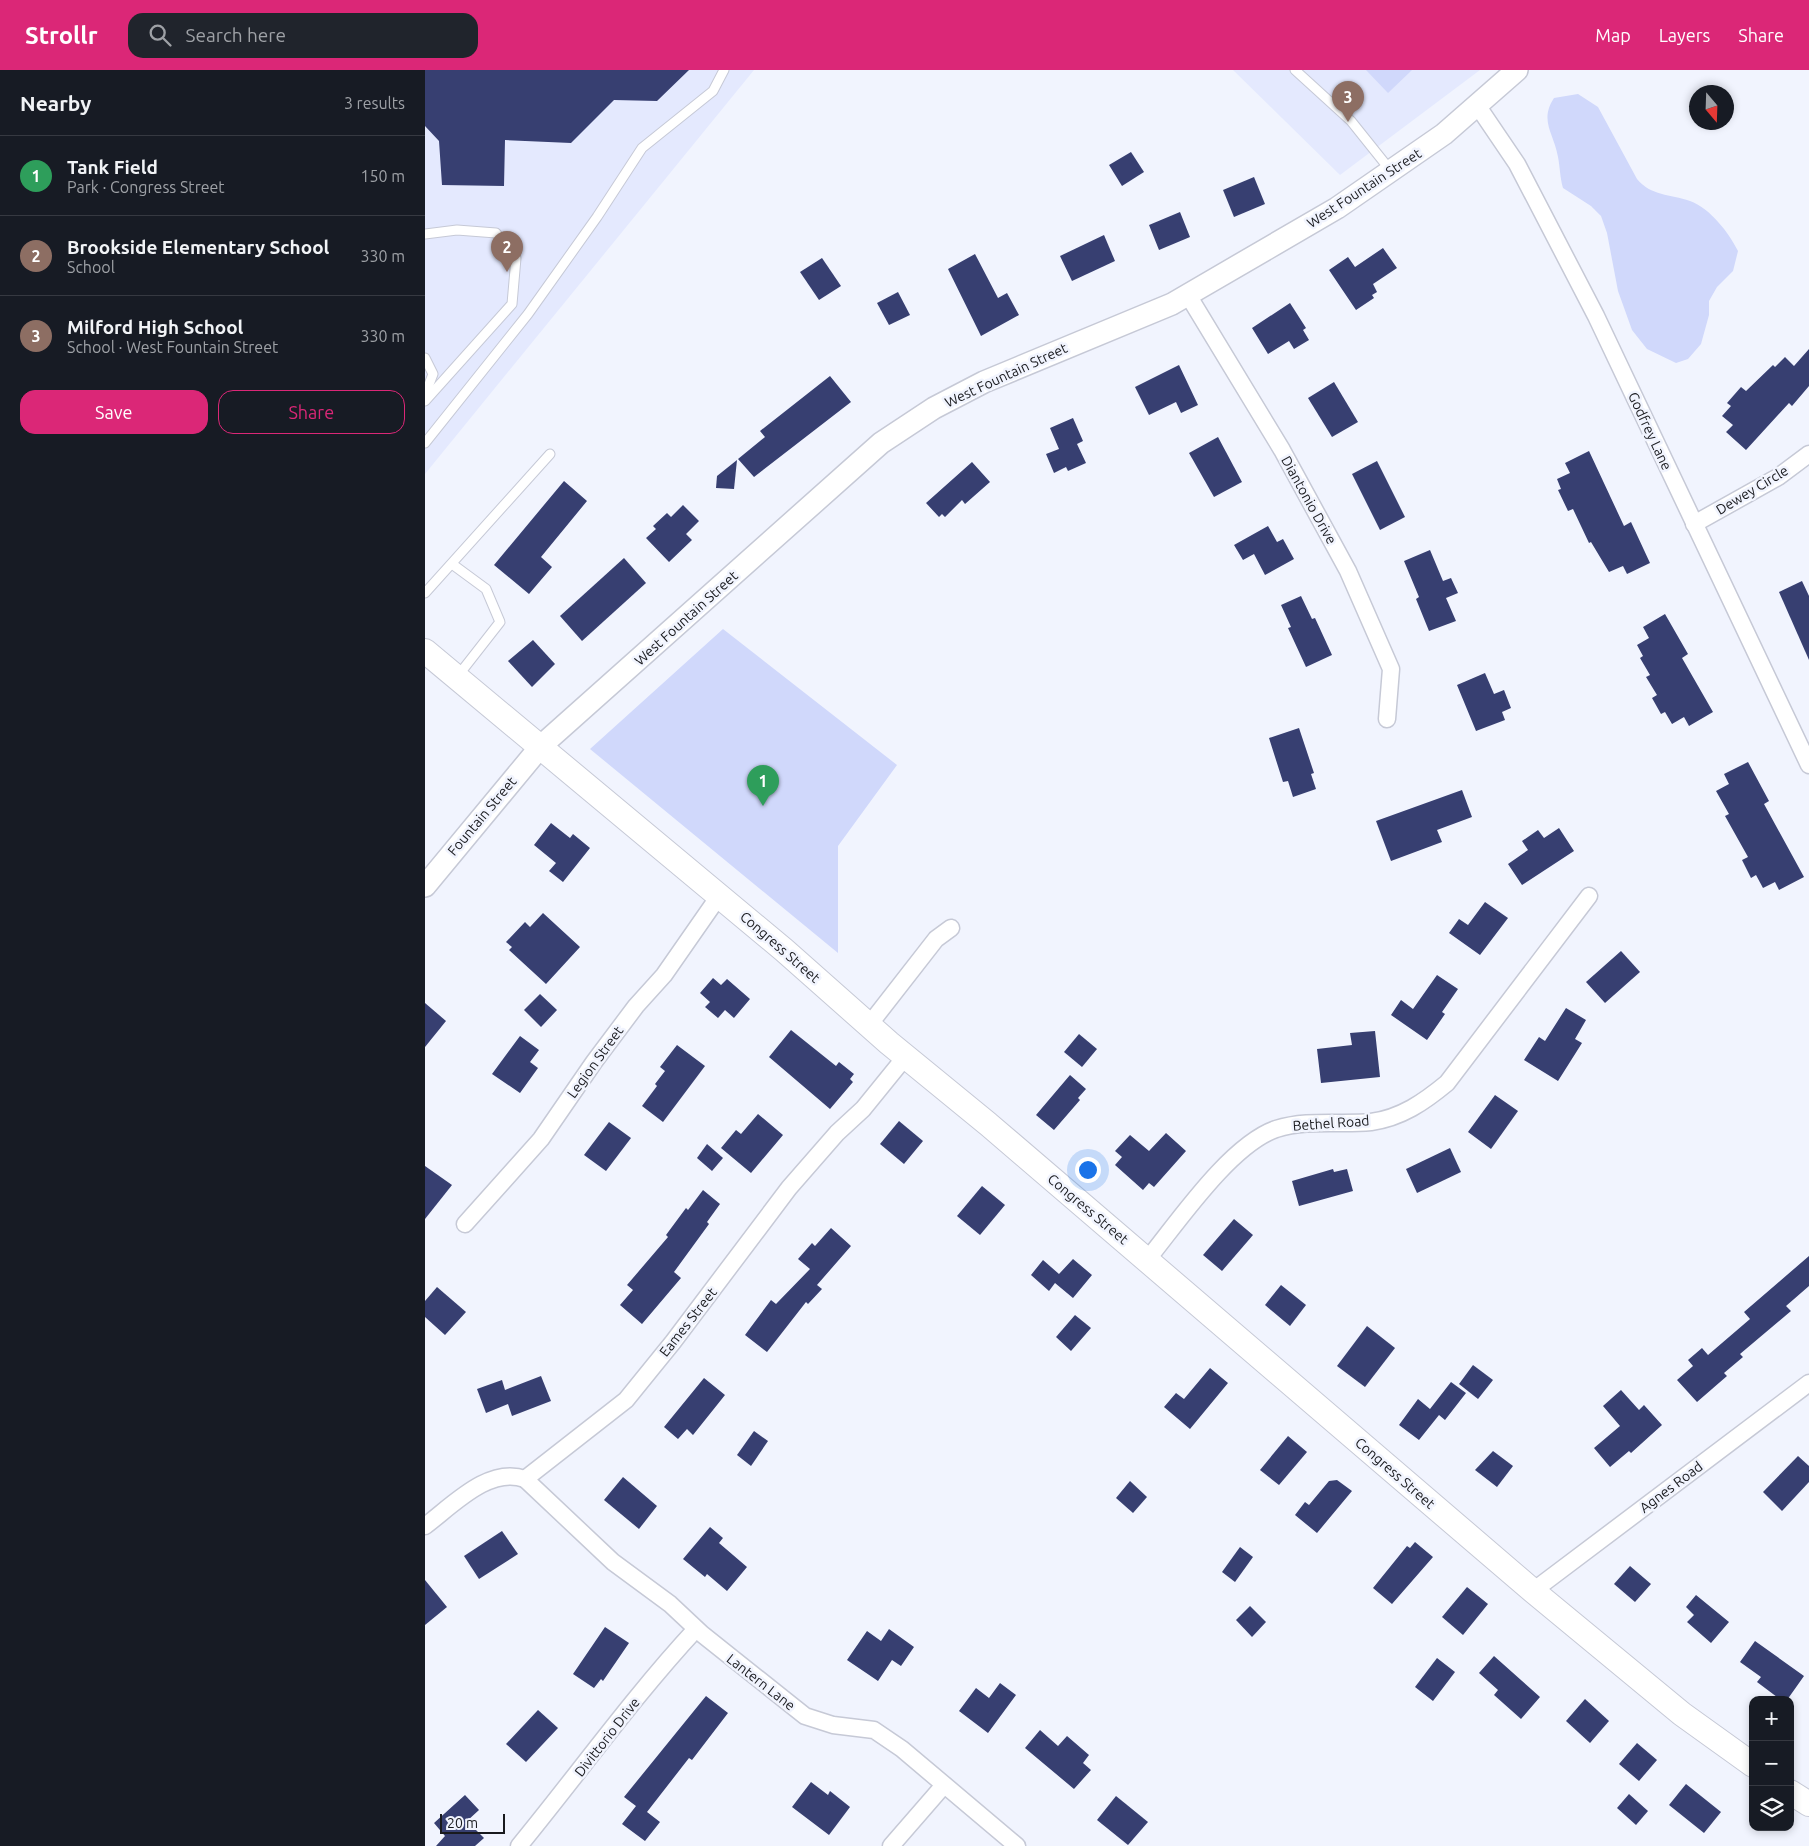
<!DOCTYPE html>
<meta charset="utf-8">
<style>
:root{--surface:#171b24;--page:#20242c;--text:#f1f3f6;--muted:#9ea1a6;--line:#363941;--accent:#db2777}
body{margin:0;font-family:Ubuntu,sans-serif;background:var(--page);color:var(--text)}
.controls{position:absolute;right:15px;bottom:15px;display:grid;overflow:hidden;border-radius:10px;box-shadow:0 2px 8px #0003}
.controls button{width:45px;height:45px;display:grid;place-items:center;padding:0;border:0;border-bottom:1px solid var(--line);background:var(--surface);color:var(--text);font:25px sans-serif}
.compass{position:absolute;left:1264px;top:15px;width:45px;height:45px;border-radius:50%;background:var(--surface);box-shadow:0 2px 8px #0003;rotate:161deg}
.scale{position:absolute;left:15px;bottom:12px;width:65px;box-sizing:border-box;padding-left:5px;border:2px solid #191a1e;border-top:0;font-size:14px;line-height:18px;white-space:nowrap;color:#191a1e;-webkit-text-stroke:4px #f1f4fe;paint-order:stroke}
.you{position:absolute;left:662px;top:1099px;width:18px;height:18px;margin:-12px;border:4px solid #fff;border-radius:50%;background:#1a73e8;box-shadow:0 0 0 8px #1a73e833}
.badge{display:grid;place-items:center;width:32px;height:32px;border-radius:50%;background:var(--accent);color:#fff;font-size:16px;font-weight:700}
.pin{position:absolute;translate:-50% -41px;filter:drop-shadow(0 1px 2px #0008)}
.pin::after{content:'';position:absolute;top:26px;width:18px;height:15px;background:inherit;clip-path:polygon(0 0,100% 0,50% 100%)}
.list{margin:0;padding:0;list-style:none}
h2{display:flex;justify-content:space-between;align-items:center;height:65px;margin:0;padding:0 20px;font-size:21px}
h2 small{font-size:16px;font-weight:400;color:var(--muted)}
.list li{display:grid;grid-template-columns:32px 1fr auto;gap:15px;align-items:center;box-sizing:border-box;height:80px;padding:0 20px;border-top:1px solid var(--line)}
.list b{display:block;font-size:19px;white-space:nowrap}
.list p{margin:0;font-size:16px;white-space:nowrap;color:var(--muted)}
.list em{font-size:16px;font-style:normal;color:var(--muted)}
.actions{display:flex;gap:10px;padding:15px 20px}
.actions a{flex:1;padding:11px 0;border:1px solid var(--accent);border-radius:15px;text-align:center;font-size:18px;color:var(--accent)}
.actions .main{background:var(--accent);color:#fff}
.icon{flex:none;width:28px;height:28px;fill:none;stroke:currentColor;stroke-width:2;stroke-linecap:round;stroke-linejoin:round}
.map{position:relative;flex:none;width:1384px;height:1776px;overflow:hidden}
header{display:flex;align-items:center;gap:30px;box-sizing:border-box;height:70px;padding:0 25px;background:var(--accent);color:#fff}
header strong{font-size:24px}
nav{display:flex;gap:28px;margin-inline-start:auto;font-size:18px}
.search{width:350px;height:45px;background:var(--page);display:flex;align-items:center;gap:12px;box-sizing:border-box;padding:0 18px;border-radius:15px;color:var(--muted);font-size:19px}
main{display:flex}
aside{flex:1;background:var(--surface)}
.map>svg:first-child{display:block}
</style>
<header>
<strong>Strollr</strong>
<div class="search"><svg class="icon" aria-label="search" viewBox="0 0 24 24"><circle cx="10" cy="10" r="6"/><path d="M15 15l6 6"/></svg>Search here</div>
<nav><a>Map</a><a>Layers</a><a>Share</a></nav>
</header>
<main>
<aside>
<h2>Nearby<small>3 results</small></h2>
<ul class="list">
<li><span class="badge" style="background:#2e9e5b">1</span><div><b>Tank Field</b><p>Park · Congress Street</p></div><em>150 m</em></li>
<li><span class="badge" style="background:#8d6e63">2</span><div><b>Brookside Elementary School</b><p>School</p></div><em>330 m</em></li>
<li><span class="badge" style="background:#8d6e63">3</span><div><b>Milford High School</b><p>School · West Fountain Street</p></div><em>330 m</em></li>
</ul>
<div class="actions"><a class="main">Save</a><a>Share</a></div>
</aside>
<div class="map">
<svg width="1384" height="1776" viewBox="0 0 1384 1776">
<rect width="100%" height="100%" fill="#f1f4fe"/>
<g fill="#e4e9fe">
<path d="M 0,0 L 329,0 L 0,404 Z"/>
<path d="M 808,0 L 1055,0 L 915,105 Z"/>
</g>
<g fill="#d0d8fb">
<path d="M 941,0 L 987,0 L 963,23 Z"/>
<path d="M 1153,24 L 1173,37 L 1212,109 C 1226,126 1245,124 1265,131 C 1285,138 1304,163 1313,181 L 1308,201 L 1292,217 L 1284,231 L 1284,245 L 1276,274 L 1263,289 L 1251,293 L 1222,279 L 1207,260 L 1193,221 L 1182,163 L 1176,146 L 1166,136 L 1138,118 C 1135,108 1135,97 1133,87 C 1129,63 1114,51 1129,28 Z"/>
<path d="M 298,559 L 472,695 L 413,776 L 413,883 L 165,679 Z"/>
</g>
<g fill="#373f71">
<path d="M 0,0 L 264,0 L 232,31 L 189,30 L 146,73 L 80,70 L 79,116 L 17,115 L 14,71 L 0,56 Z"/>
<path d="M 706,82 L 719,102 L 697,116 L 684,95 Z"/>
<path d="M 829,107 L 840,134 L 809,147 L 798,120 Z"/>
<path d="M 755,142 L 765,167 L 734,180 L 724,155 Z"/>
<path d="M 679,165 L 690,191 L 647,211 L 635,186 Z"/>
<path d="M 958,178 L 972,198 L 948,214 L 952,222 L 947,225 L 949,228 L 931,240 L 904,200 L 923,187 L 930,197 Z"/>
<path d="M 550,184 L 573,228 L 582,223 L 594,245 L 556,266 L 523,199 Z"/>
<path d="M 397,188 L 416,216 L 394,230 L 375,202 Z"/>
<path d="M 473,222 L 485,245 L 464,255 L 452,233 Z"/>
<path d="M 865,233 L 881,258 L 878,260 L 884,270 L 869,279 L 864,271 L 843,284 L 827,258 Z"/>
<path d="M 1384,279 L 1384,316 L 1367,336 L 1364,333 L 1321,380 L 1301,362 L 1308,355 L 1297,346 L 1306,336 L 1302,333 L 1316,317 L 1321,321 L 1348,295 L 1350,297 L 1360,287 L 1369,296 Z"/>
<path d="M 754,295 L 773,335 L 756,343 L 751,332 L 724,345 L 710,317 Z"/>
<path d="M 405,306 L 426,332 L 329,407 L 313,389 L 340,367 L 335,361 Z"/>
<path d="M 909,312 L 933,352 L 907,367 L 883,328 Z"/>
<path d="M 648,348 L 658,371 L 652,374 L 661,393 L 643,401 L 641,397 L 629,403 L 621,384 L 634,379 L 625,358 Z"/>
<path d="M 793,367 L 817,412 L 789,427 L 764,383 Z"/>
<path d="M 1164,381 L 1199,456 L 1206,452 L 1225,493 L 1202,504 L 1198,496 L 1184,502 L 1166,472 L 1164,473 L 1148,439 L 1143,441 L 1133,420 L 1136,419 L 1132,409 L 1145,403 L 1140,393 Z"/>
<path d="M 312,390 L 309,419 L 291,418 L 292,406 Z"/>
<path d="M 952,391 L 980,447 L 955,460 L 927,404 Z"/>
<path d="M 547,392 L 565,412 L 540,434 L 537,430 L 520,447 L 517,444 L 514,447 L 501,433 Z"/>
<path d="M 139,411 L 162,431 L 116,487 L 127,497 L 104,524 L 69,495 Z"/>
<path d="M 258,435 L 274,451 L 261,464 L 267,470 L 244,492 L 221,468 L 231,459 L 228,456 L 242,443 L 246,447 Z"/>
<path d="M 843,456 L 852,472 L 858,469 L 869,489 L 840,505 L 829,484 L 818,490 L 809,475 Z"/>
<path d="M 1005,480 L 1018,511 L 1026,508 L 1033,523 L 1021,528 L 1031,551 L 1004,561 L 991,529 L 994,527 L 979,491 Z"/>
<path d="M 199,488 L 221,513 L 157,571 L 135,546 Z"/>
<path d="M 1377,511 L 1384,526 L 1384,590 L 1354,522 Z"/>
<path d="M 876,526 L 887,549 L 890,548 L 907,585 L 881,597 L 863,558 L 866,557 L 856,535 Z"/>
<path d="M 1240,544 L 1263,584 L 1257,588 L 1288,642 L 1264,656 L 1259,647 L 1247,654 L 1240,642 L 1236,644 L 1227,628 L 1232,625 L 1221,607 L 1225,605 L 1215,588 L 1218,586 L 1212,575 L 1224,568 L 1218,557 Z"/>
<path d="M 108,570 L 130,594 L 107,617 L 83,591 Z"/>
<path d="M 1060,603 L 1069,624 L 1079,620 L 1086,638 L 1077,642 L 1080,650 L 1051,661 L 1032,615 Z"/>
<path d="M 874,658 L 889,703 L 886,704 L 891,719 L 868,727 L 863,711 L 858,712 L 844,668 Z"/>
<path d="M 1323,692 L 1344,731 L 1339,734 L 1379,807 L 1354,820 L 1350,812 L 1338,818 L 1331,805 L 1326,808 L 1317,790 L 1323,787 L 1300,746 L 1304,744 L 1291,721 L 1304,714 L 1299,704 Z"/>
<path d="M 1037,720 L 1047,747 L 1012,760 L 1017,772 L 966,791 L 951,751 Z"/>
<path d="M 126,753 L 145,768 L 148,764 L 165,778 L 138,812 L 124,801 L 131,793 L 109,775 Z"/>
<path d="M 1134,758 L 1149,781 L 1097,815 L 1083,794 L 1103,780 L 1097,771 L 1113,760 L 1119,768 Z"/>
<path d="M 1060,832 L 1083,848 L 1055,885 L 1024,863 L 1034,849 L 1043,855 Z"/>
<path d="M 118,843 L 155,877 L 121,914 L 84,880 L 87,877 L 81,872 L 100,852 L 105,857 Z"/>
<path d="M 1196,881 L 1215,902 L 1180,933 L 1161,912 Z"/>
<path d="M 1012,905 L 1033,919 L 1017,942 L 1020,944 L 1002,970 L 966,945 L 976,930 L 988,939 Z"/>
<path d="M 288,908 L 296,915 L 302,909 L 325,929 L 309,948 L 300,940 L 293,948 L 280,937 L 285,932 L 275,923 Z"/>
<path d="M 115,924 L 132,940 L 116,957 L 99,940 Z"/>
<path d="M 0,933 L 21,951 L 0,977 Z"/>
<path d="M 1141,938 L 1161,950 L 1150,969 L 1157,973 L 1133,1011 L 1099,990 L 1114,967 L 1120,971 Z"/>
<path d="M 366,960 L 411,996 L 414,992 L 429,1004 L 425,1009 L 428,1012 L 405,1039 L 344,987 Z"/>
<path d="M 950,961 L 955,1007 L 896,1013 L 892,979 L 927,975 L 925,963 Z"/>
<path d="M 654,964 L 672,979 L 657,997 L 639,982 Z"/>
<path d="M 95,966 L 114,980 L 105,992 L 113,998 L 95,1023 L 67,1004 Z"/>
<path d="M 252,975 L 280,996 L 238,1052 L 217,1036 L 232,1016 L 230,1014 L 240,1001 L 235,997 Z"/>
<path d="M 645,1005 L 661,1019 L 653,1028 L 655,1030 L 629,1060 L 611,1045 Z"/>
<path d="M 1070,1025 L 1093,1041 L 1066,1079 L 1043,1062 Z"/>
<path d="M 333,1044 L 358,1065 L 326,1103 L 296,1078 L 311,1060 L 316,1064 Z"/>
<path d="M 474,1051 L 498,1071 L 479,1094 L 455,1074 Z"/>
<path d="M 184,1052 L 206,1068 L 181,1101 L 159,1085 Z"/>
<path d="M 741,1063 L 761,1081 L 729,1117 L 724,1113 L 718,1120 L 690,1095 L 697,1087 L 690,1081 L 705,1065 L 724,1081 Z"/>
<path d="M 282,1074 L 298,1088 L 287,1101 L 272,1088 Z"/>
<path d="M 1025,1078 L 1036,1102 L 992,1123 L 981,1099 Z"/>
<path d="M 0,1096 L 27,1115 L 0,1149 Z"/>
<path d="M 908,1099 L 909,1102 L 922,1099 L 928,1121 L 874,1136 L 867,1111 Z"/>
<path d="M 557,1116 L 580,1135 L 555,1165 L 532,1146 Z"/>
<path d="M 278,1120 L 295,1134 L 282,1152 L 284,1154 L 249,1202 L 256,1208 L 217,1254 L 195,1235 L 208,1220 L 202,1215 L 243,1167 L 241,1165 L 261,1138 L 263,1140 Z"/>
<path d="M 809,1149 L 828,1165 L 797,1201 L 778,1185 Z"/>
<path d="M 406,1158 L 426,1176 L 392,1215 L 397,1219 L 383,1234 L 381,1232 L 342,1282 L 320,1265 L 346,1230 L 351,1234 L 385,1199 L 373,1189 L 387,1173 L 390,1176 Z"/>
<path d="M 1384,1186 L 1384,1216 L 1361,1236 L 1366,1241 L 1315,1284 L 1318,1287 L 1299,1303 L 1302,1306 L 1272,1332 L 1252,1310 L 1268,1296 L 1263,1290 L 1277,1278 L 1283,1285 L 1325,1249 L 1319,1242 Z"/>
<path d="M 648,1189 L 667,1205 L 648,1228 L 630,1213 L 624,1221 L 606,1205 L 618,1190 L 634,1204 Z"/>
<path d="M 856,1215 L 881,1235 L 865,1256 L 840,1235 Z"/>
<path d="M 12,1217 L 41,1242 L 20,1265 L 0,1247 L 0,1231 Z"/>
<path d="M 650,1245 L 666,1258 L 646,1281 L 631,1267 Z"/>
<path d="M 942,1256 L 970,1278 L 940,1317 L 912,1296 Z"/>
<path d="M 1048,1295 L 1068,1310 L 1053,1329 L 1034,1314 Z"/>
<path d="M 785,1298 L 803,1313 L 765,1359 L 739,1337 L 751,1323 L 759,1329 Z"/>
<path d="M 116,1306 L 126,1331 L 87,1346 L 83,1334 L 61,1343 L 52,1319 L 77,1310 L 80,1320 Z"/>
<path d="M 279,1308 L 300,1325 L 268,1365 L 262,1359 L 253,1369 L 239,1357 Z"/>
<path d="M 1026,1312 L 1041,1323 L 1020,1350 L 1014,1345 L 994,1370 L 974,1355 L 993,1329 L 1005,1339 Z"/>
<path d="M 1196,1320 L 1214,1340 L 1219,1335 L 1237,1355 L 1206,1383 L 1204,1381 L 1185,1397 L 1169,1378 L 1195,1356 L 1178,1336 Z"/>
<path d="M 329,1361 L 343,1371 L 326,1396 L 312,1385 Z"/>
<path d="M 863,1366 L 882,1382 L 854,1415 L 835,1400 Z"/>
<path d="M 1068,1381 L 1088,1396 L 1072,1417 L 1050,1400 Z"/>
<path d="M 1373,1386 L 1384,1396 L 1384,1412 L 1357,1441 L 1338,1422 Z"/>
<path d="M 198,1407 L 232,1436 L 214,1459 L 179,1430 Z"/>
<path d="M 912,1410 L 927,1421 L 892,1463 L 870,1445 L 880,1432 L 884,1435 L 904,1411 Z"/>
<path d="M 705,1411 L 722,1427 L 708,1443 L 691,1428 Z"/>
<path d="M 285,1457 L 298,1468 L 294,1473 L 322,1497 L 302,1521 L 282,1504 L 280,1507 L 258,1489 Z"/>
<path d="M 77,1461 L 93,1484 L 54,1509 L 39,1486 Z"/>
<path d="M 990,1472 L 1008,1487 L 967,1534 L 948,1518 L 982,1476 L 985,1478 Z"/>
<path d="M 815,1477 L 828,1487 L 810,1512 L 797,1502 Z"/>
<path d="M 1205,1496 L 1226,1514 L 1210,1532 L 1189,1514 Z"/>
<path d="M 0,1510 L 22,1537 L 0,1555 Z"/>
<path d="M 1042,1517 L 1063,1534 L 1038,1565 L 1017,1547 Z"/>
<path d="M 1271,1525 L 1304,1552 L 1286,1573 L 1262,1552 L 1269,1545 L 1261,1537 Z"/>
<path d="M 825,1536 L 841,1552 L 827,1567 L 811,1550 Z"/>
<path d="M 180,1557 L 204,1573 L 178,1611 L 176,1609 L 169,1618 L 148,1604 Z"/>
<path d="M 464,1559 L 489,1577 L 476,1596 L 467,1590 L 453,1611 L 422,1590 L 442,1561 L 456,1571 Z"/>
<path d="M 1330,1571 L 1379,1606 L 1362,1630 L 1356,1630 L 1332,1612 L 1336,1607 L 1315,1592 Z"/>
<path d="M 1069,1586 L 1115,1627 L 1096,1649 L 1069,1625 L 1073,1620 L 1054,1603 Z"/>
<path d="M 1012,1588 L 1030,1602 L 1008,1631 L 990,1617 Z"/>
<path d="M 575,1613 L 591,1625 L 563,1663 L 534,1641 L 551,1618 L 564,1628 Z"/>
<path d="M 281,1626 L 303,1643 L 267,1690 L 264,1688 L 222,1742 L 235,1752 L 220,1771 L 197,1754 L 211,1736 L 199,1727 Z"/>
<path d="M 1160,1629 L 1184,1651 L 1165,1673 L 1141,1651 Z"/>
<path d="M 113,1640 L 133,1658 L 101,1692 L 81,1674 Z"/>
<path d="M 615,1660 L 633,1676 L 642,1666 L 664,1685 L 658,1693 L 666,1700 L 649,1719 L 600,1678 Z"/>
<path d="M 1212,1673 L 1232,1690 L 1214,1711 L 1194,1694 Z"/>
<path d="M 386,1712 L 403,1725 L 405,1721 L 425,1737 L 404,1765 L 367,1737 Z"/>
<path d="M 1261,1714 L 1296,1742 L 1279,1763 L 1244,1735 Z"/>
<path d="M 1204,1724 L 1223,1741 L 1211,1755 L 1192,1738 Z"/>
<path d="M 40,1725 L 54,1740 L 42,1751 L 59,1768 L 50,1776 L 11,1776 L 20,1766 L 9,1753 Z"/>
<path d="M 691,1726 L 723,1752 L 703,1775 L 672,1750 Z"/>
</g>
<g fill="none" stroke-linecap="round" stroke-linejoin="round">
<g stroke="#c6c9d6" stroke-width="11">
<g id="service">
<path d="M 870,0 L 926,51 L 966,101"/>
<path d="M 0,164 L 32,160 L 71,163 L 91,188 L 87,234 L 0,331"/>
<path d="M 0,288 L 8,304 L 0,325"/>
<path d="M 0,373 L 103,244 L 172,147 L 217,78 L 288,21 L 299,0"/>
<path d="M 27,494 L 61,519 L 75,552 L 32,607"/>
<path d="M 0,523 L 125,384"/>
</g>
</g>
<g stroke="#c6c9d6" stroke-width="19">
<g id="minor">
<path d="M 1052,35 L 1092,94 L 1171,246 L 1384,695"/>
<path d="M 763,225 L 857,380 L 923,501 L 966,599 L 962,649"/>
<path d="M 1269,454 L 1353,407 L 1384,384"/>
<path d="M 444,955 L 511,869 L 526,858"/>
<path d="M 40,1154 L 116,1069 L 169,992 L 211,936 L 239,905 L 294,826"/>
<path d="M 722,1190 C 753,1152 805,1075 851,1059 C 883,1049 914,1055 946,1052 C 976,1048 999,1032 1022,1013 L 1164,826"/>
<path d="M 100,1409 L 188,1492 L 245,1534 L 277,1564 L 380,1646 L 408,1655 L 449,1660 L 477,1679 L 592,1776"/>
<path d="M 0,1456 C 28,1435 64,1396 100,1409 L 201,1330 L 248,1272 L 364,1118 L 412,1063 L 438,1039 L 481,986"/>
<path d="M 1108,1521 L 1384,1313"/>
<path d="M 94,1776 C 153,1704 208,1627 271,1559"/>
<path d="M 466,1776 L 519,1715"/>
</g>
</g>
<g stroke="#c6c9d6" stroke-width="24">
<path id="tertiary" d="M 0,816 L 116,676 L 456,373 L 509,338 L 559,312 L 747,234 L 912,138 L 1019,64 L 1092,0"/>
</g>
<g stroke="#c6c9d6" stroke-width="26">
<g id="secondary">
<path d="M 0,581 L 359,880 L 464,973 L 563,1054 L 1108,1521 L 1257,1644 L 1328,1695"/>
<path d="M 1365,1722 L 1384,1734"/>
</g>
</g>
<use href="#service" stroke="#fff" stroke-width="9"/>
<use href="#minor" stroke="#fff" stroke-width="16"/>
<use href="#tertiary" stroke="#fff" stroke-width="21"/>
<use href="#secondary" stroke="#fff" stroke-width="24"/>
</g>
<g text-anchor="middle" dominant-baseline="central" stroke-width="5" stroke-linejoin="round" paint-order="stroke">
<g font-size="14" fill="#191a1e" stroke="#f1f4fe">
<text transform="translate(939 118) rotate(-33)">West Fountain Street</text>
<text transform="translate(581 305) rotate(-25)">West Fountain Street</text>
<text transform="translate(1225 361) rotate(65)">Godfrey Lane</text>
<text transform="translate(1327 420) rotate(-31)">Dewey Circle</text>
<text transform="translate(884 430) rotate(61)">Diantonio Drive</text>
<text transform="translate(261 548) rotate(-42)">West Fountain Street</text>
<text transform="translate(57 746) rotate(-50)">Fountain Street</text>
<text transform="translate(355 877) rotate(41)">Congress Street</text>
<text transform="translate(170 992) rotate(-54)">Legion Street</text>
<text transform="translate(906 1053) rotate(-4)">Bethel Road</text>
<text transform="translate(663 1139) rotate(40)">Congress Street</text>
<text transform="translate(263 1252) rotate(-52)">Eames Street</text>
<text transform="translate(970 1403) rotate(41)">Congress Street</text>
<text transform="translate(1246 1417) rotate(-37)">Agnes Road</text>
<text transform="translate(336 1612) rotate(38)">Lantern Lane</text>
<text transform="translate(182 1667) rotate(-52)">Divittorio Drive</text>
</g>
</g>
</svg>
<div class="controls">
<button>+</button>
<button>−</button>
<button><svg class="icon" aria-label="layers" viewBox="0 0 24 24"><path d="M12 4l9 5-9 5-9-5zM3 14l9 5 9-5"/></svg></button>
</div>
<svg class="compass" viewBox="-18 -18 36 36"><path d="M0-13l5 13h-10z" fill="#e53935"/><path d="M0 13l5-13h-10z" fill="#9ea1a6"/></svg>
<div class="scale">20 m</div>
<div class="you"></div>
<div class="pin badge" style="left:338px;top:736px;background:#2e9e5b">1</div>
<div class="pin badge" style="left:82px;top:202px;background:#8d6e63">2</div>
<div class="pin badge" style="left:923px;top:52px;background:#8d6e63">3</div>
</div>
</main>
